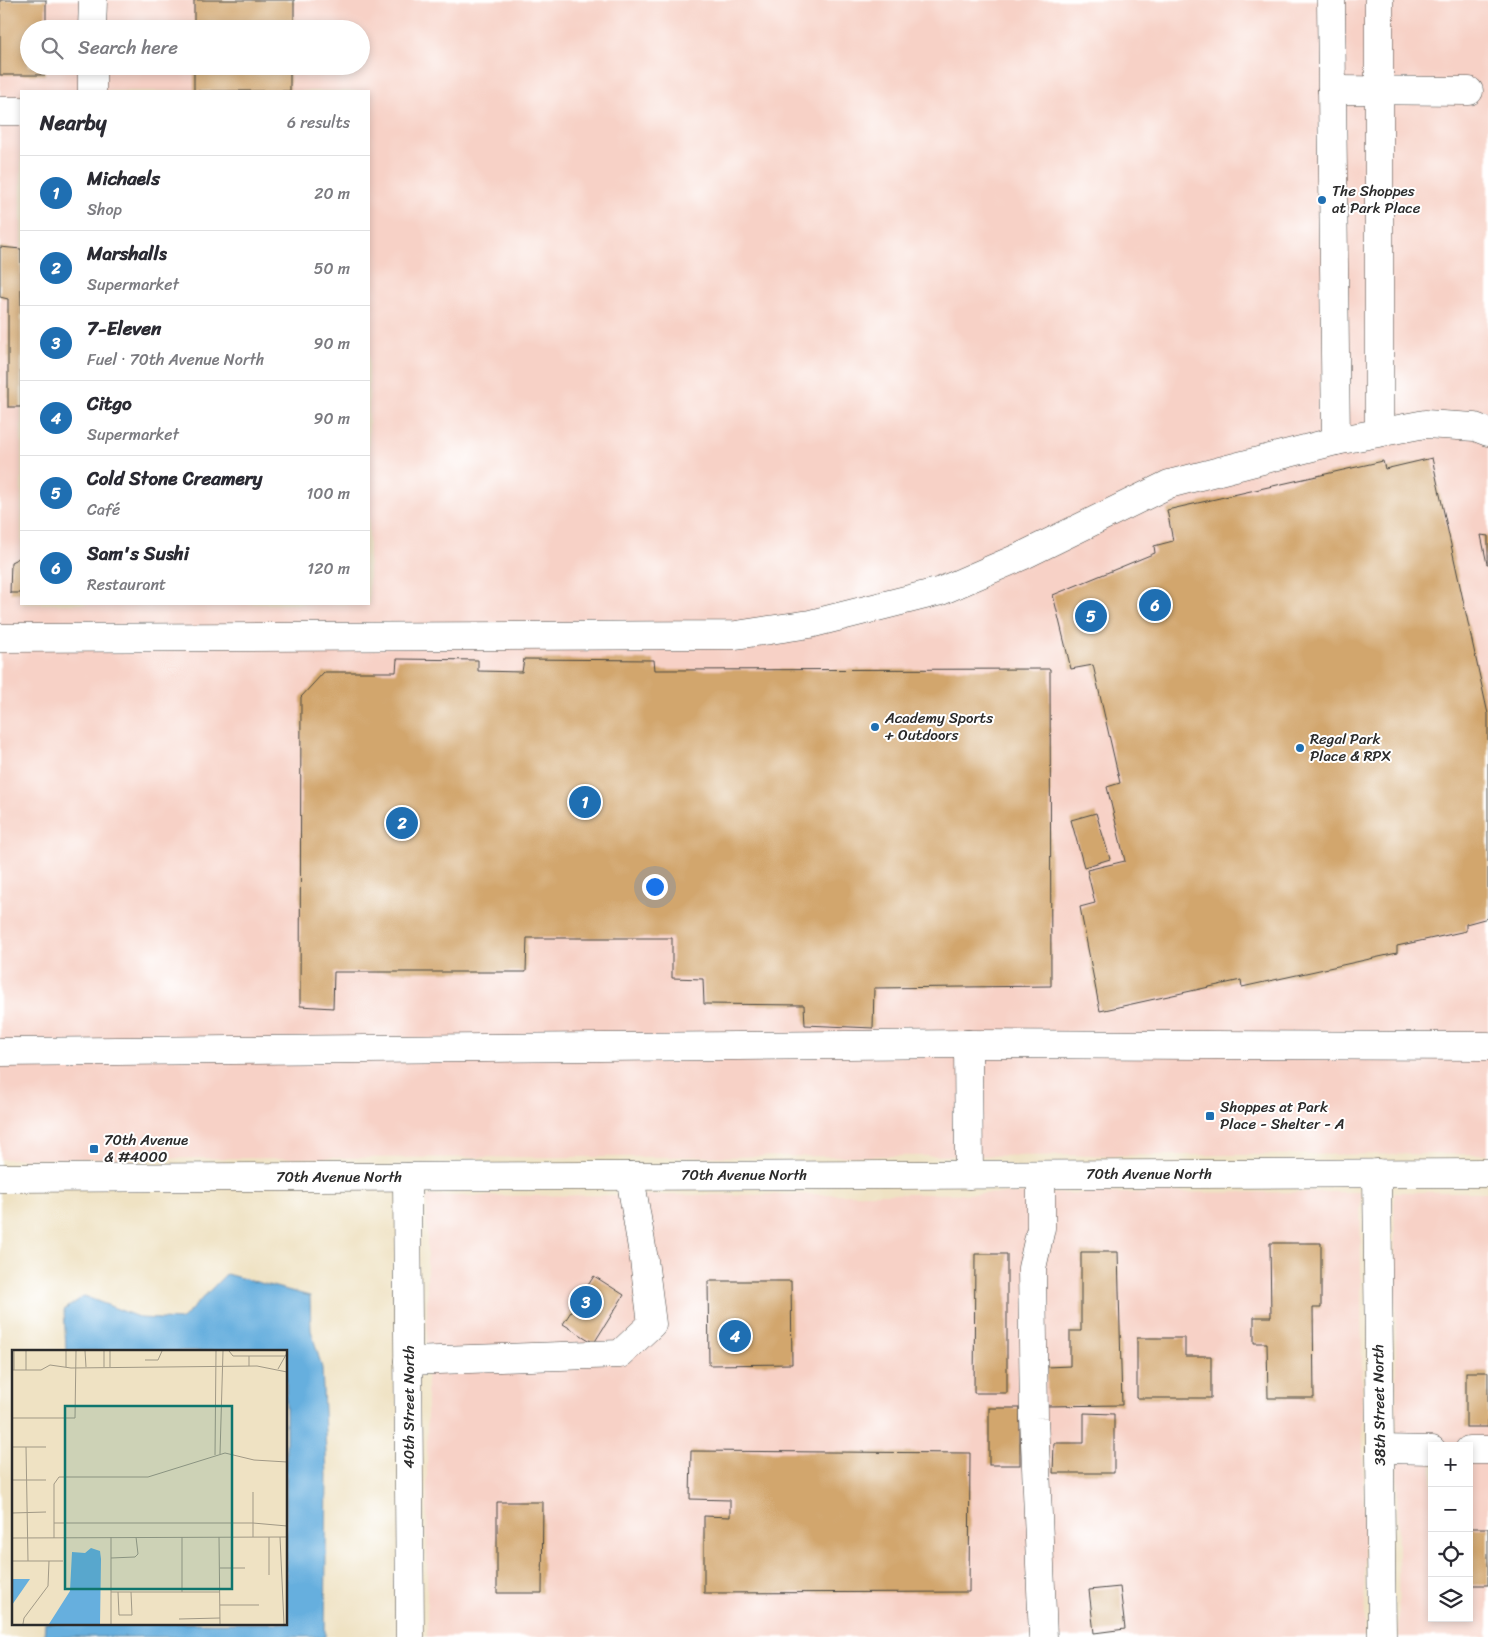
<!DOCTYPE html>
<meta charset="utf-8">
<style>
:root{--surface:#fff;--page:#f2f2f3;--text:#2b2b33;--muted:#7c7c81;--line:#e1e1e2;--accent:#1f6fb2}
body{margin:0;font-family:Sriracha,sans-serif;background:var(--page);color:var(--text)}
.controls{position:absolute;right:15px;bottom:15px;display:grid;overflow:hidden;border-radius:0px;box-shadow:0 2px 8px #0003}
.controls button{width:45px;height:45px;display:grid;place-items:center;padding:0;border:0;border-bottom:1px solid var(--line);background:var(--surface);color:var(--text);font:25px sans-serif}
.you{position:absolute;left:654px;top:886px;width:18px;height:18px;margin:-12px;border:4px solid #fff;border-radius:50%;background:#1a73e8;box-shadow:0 0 0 8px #1a73e833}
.badge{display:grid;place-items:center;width:32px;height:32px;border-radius:50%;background:var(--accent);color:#fff;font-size:16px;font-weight:700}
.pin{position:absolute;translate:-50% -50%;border:2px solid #fff;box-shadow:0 1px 5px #0006}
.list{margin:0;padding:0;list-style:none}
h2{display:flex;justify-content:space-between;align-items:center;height:65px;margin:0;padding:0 20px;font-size:21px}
h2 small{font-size:16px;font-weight:400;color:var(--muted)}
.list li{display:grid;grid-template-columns:32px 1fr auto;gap:15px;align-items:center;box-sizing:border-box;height:75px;padding:0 20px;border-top:1px solid var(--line)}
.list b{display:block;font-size:19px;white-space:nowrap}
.list p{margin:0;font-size:16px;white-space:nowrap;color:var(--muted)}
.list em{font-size:16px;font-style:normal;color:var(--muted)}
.icon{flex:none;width:28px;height:28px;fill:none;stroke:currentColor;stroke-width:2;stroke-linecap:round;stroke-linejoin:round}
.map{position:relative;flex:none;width:1488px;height:1637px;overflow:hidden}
.search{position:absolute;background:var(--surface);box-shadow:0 2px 8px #0003;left:20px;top:20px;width:350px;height:55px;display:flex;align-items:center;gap:12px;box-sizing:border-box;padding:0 18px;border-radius:28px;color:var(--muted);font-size:19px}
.panel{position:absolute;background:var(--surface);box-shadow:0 2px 8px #0003;left:20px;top:90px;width:350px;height:515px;border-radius:0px}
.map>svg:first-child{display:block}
</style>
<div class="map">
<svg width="1488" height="1637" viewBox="0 0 1488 1637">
<rect width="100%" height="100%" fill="#fff"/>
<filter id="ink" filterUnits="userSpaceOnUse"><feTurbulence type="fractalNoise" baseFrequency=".02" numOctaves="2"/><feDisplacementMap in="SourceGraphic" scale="10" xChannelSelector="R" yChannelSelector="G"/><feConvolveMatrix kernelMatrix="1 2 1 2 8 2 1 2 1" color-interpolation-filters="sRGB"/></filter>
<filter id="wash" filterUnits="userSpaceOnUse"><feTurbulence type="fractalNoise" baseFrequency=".0096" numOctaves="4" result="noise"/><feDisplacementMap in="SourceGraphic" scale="20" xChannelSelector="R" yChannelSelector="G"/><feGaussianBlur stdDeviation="1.12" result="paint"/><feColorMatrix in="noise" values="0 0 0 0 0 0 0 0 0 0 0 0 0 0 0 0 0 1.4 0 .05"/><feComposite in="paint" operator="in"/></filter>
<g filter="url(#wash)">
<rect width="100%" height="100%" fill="#efe2c3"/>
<g fill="#f7d1c6" fill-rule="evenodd">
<path d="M 0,0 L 1488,0 L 1488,1154 L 0,1159 ZM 29,29 L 361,29 L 361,66 L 29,66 ZM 21,91 L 369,91 L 369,604 L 21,604 Z"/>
<path d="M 1360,1192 L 1365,1637 L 427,1637 L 427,1196 Z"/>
<path d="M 1394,1192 L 1488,1192 L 1488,1637 L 1399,1637 ZM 1432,1446 L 1469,1446 L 1469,1618 L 1432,1618 Z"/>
</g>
<path fill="#66afde" stroke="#486d84" d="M 226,1274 L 310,1296 L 311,1330 L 322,1368 L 327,1475 L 325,1637 L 44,1637 L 45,1623 L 286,1623 L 286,1351 L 66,1351 L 64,1310 L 84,1296 L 141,1318 L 181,1320 Z"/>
<g id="blocks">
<g fill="#d2a66d">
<path d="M 0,0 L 46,0 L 46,29 L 29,29 L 29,66 L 45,66 L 45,75 L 0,75 Z"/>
<rect x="194" y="0" width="100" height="29"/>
<rect x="194" y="66" width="96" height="25"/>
<path d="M 0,247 L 21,249 L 21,407 L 8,407 L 8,299 L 0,297 Z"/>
<path d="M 1432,458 L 1488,714 L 1488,918 L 1466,924 L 1466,931 L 1397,946 L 1397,953 L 1242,987 L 1241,980 L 1100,1011 L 1080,907 L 1095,903 L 1087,870 L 1125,861 L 1107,787 L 1120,783 L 1093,665 L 1071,669 L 1053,595 L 1155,553 L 1154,546 L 1173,541 L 1167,510 L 1383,461 L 1385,469 Z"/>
<path d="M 1481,535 L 1488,536 L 1488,564 L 1487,564 Z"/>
<path d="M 21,557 L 21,593 L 10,593 L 11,562 Z"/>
<path d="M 397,659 L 478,660 L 478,671 L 522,672 L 524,659 L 654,660 L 655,670 L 1050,669 L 1051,986 L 874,988 L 873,1028 L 805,1025 L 804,1005 L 704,1004 L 703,979 L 672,978 L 672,938 L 527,938 L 526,972 L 334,972 L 333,1008 L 300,1006 L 301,697 L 324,672 L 396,672 Z"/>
<path d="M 1096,813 L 1110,859 L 1084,867 L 1071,820 Z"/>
<path d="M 1270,1243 L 1321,1243 L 1321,1308 L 1313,1308 L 1314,1398 L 1268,1398 L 1267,1343 L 1254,1343 L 1254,1317 L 1271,1317 Z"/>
<path d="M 1081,1252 L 1118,1252 L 1122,1405 L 1047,1406 L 1047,1367 L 1070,1366 L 1070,1331 L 1081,1331 Z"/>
<path d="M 975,1254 L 1007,1254 L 1007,1393 L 974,1393 Z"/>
<path d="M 594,1276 L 624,1295 L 594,1343 L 563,1324 Z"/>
<path d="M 708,1281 L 791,1281 L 792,1364 L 709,1365 Z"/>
<path d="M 1137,1338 L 1185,1338 L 1185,1356 L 1211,1356 L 1211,1398 L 1137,1398 Z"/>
<rect x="1466" y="1372" width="22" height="55"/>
<rect x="989" y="1408" width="31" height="57"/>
<path d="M 1084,1413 L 1114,1414 L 1114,1473 L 1053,1473 L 1054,1443 L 1084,1443 Z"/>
<path d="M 691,1451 L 970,1453 L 969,1592 L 704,1593 L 704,1516 L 730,1517 L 730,1500 L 690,1499 Z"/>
<path d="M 497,1502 L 543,1502 L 542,1593 L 497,1593 Z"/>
<rect x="1469" y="1528" width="19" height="57"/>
<path d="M 1120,1587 L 1125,1629 L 1094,1633 L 1089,1590 Z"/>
</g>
</g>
</g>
<g filter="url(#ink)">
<use href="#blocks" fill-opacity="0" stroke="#484642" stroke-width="1"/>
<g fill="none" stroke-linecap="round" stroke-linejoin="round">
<g stroke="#484642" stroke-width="29">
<g id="minor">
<path d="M 1331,0 L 1336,441"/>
<path d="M 1379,0 L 1379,432"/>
<path d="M 92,29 L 93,0"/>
<path d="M 1332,90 L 1469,91"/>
<path d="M 92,91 L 92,66"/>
<path d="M 0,111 L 21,111"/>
<path d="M 0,638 L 736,635 L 810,624 L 941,591 L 1022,556 L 1169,484 L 1336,441 L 1425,424 L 1475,427 L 1488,432"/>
<path d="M 968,1044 L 969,1175"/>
<path d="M 0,1052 L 968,1044 L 1488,1046"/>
<path d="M 1377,1173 L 1382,1637"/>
<path d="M 1041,1175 L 1041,1228 L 1032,1268 L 1034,1418 L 1043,1637"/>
<path d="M 407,1177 L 410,1637"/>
<path d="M 0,1178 L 1488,1173"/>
<path d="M 408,1361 L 620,1354 L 652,1324 L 644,1260 L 630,1176"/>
<path d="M 1380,1449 L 1432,1450"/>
<path d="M 1469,1450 L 1488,1450"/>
</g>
</g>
<use href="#minor" stroke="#fff" stroke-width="28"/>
</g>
</g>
<g fill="#1f6fb2" stroke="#fff" stroke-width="2">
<circle cx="1322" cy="200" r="5"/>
<circle cx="875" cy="727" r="5"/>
<circle cx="1300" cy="748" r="5"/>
<rect x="1205" y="1111" width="10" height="10" rx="2.5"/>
<rect x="89" y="1144" width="10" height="10" rx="2.5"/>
</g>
<g text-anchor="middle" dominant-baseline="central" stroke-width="4" stroke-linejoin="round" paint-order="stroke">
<g font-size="15" fill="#2b2b2b" stroke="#fff" text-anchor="start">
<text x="1332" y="191">The Shoppes<tspan x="1332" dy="17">at Park Place</tspan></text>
<text x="885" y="718">Academy Sports<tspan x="885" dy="17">+ Outdoors</tspan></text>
<text x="1310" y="739">Regal Park<tspan x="1310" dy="17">Place &amp; RPX</tspan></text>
<text x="1220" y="1107">Shoppes at Park<tspan x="1220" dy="17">Place - Shelter - A</tspan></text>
<text x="104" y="1140">70th Avenue<tspan x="104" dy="17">&amp; #4000</tspan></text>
</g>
<g font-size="15" fill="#2b2b2b" stroke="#fff">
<text x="1149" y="1174">70th Avenue North</text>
<text x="744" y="1175">70th Avenue North</text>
<text x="339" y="1177">70th Avenue North</text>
<text transform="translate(1379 1405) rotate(-91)">38th Street North</text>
<text transform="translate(409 1407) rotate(-90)">40th Street North</text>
</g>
</g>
<g transform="translate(12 1350)">
<rect width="275" height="275" fill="#efe2c3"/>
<path d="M 79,198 L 88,201 L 89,209 L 88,274 L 37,274 L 58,241 L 60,202 L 73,203 ZM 0,229 L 18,229 L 0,255 Z" fill="#66afde"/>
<path fill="none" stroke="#a19986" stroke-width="1" d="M 73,1 L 74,17M 217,1 L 221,6 L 237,6M 133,10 L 146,10 L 150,1M 237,16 L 237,6 L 273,6M 54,17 L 54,1M 92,17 L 92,1M 98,17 L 98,1M 266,19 L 275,3M 0,20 L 29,20 L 38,15 L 59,18 L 245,16 L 275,22M 2,20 L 2,1M 14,20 L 14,1M 0,68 L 63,68 L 64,1M 0,97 L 34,97M 14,97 L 16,211M 208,104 L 211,1M 203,105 L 204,1M 0,130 L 34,130M 241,142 L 241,187M 0,163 L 34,162M 42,173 L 241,173 L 275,176M 99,187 L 99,274M 170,187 L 170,242M 207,187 L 208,274M 268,187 L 272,274M 0,188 L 275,187M 42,188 L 42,134 L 47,127 L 136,127 L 213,103 L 242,110 L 275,112M 99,208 L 123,207 L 126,204 L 124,187M 0,211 L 51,211M 208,218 L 233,218M 257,225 L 257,187M 99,242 L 208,242M 106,242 L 107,265 L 120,265 L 119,242M 208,255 L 247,255M 167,269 L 208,268M 11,274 L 12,268 L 36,236 L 37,211"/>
<path fill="#0f766e" fill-opacity="0.15" stroke="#0f766e" stroke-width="2.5" d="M 53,56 L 220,56 L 220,239 L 53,239 Z"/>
<rect width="275" height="275" fill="none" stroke="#2b2b2b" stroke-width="2.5"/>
</g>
</svg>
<div class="controls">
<button>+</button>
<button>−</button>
<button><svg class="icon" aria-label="locate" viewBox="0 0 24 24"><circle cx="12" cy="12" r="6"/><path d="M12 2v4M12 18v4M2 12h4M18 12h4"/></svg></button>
<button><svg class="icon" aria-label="layers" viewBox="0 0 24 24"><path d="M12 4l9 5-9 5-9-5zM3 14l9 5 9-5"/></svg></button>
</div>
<div class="you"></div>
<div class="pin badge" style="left:585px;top:802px">1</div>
<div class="pin badge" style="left:402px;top:823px">2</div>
<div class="pin badge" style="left:586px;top:1302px">3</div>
<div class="pin badge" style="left:735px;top:1336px">4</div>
<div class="pin badge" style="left:1091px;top:616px">5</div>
<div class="pin badge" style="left:1155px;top:605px">6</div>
<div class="search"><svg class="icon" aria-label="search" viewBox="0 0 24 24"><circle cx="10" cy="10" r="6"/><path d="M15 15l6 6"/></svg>Search here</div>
<section class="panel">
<h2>Nearby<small>6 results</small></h2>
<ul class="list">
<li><span class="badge">1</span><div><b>Michaels</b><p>Shop</p></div><em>20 m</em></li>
<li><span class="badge">2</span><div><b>Marshalls</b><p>Supermarket</p></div><em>50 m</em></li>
<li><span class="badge">3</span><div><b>7-Eleven</b><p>Fuel · 70th Avenue North</p></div><em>90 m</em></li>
<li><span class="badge">4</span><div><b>Citgo</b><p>Supermarket</p></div><em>90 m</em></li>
<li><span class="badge">5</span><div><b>Cold Stone Creamery</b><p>Café</p></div><em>100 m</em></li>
<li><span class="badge">6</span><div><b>Sam's Sushi</b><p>Restaurant</p></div><em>120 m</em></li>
</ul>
</section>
</div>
